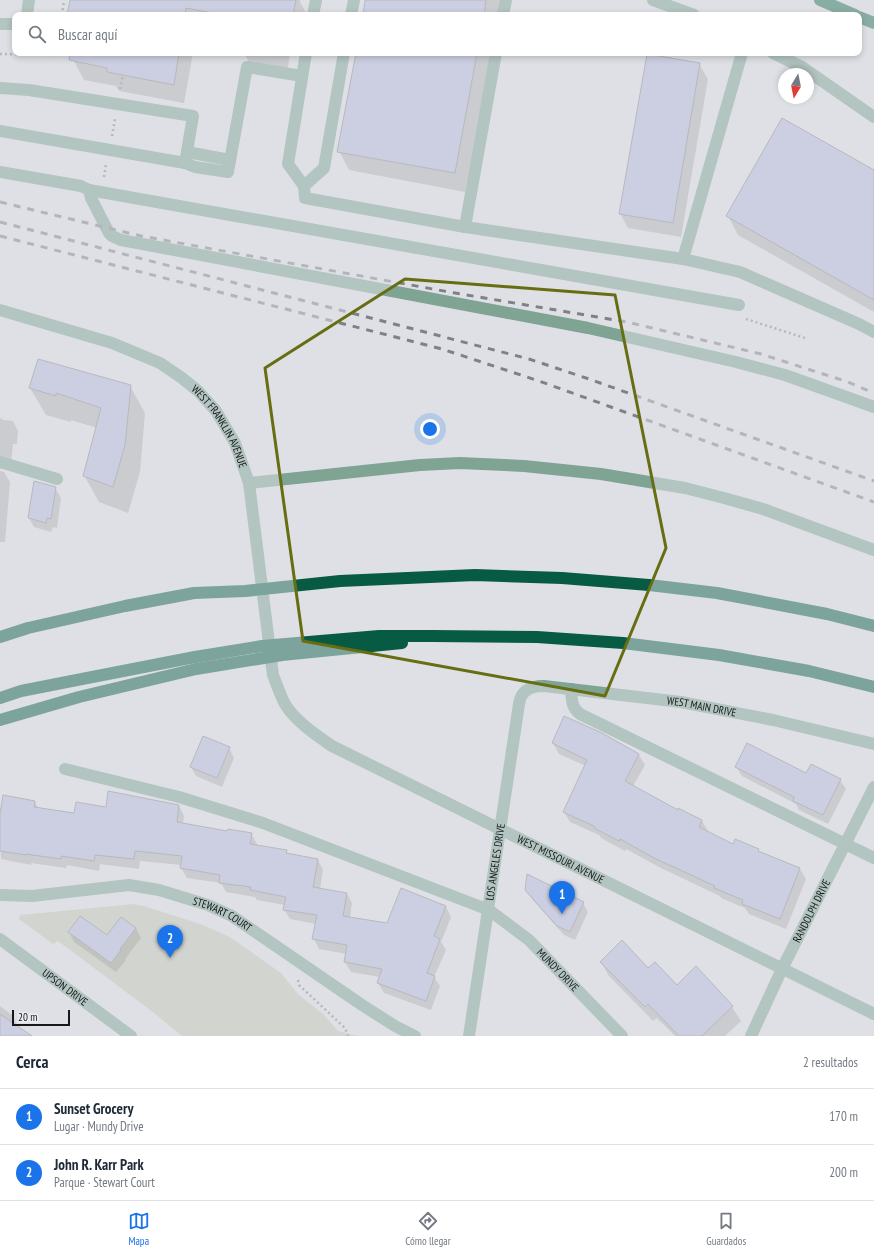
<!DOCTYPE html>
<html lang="es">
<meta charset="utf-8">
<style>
:root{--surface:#fff;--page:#f2f2f3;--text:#1f2937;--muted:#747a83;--line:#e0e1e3;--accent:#1a73e8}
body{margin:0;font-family:"PT Sans Narrow",sans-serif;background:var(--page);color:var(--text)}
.compass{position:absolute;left:778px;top:68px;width:36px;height:36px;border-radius:50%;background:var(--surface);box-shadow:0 2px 6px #0003;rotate:190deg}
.scale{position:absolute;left:12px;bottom:10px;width:58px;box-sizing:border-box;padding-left:4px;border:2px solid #18181a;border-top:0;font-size:11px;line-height:14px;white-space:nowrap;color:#18181a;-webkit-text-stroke:3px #ecedf2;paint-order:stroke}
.you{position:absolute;left:430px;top:429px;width:14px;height:14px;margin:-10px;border:3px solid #fff;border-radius:50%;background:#1a73e8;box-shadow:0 0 0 6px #1a73e833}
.badge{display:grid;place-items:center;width:26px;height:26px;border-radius:50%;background:var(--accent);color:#fff;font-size:13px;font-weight:700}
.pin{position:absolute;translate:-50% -33px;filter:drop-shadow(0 1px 2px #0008)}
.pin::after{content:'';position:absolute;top:21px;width:14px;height:12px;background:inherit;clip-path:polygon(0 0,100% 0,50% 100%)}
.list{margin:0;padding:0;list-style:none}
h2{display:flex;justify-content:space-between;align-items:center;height:52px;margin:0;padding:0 16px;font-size:17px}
h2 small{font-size:13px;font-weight:400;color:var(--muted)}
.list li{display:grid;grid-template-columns:26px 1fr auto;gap:12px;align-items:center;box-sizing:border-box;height:56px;padding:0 16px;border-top:1px solid var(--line)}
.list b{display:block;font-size:15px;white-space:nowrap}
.list p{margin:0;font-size:13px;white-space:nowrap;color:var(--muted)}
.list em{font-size:13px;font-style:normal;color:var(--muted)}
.icon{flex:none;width:22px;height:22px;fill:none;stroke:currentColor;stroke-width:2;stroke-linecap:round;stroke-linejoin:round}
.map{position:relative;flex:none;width:874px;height:1036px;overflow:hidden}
.search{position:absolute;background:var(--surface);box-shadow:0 2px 6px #0003;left:12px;right:12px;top:12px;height:44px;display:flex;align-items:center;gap:10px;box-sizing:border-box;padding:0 14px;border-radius:8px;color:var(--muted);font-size:15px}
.sheet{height:164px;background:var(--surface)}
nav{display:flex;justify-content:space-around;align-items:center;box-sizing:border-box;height:56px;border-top:1px solid var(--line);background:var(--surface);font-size:11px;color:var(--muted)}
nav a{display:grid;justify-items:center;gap:2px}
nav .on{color:var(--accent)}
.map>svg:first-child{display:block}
</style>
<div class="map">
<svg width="874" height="1036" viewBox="0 0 874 1036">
<rect width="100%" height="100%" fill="#dfe0e5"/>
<path fill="#c3c7b3" d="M 134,904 L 144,906 L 203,925 L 230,937 L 281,973 L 298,994 L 323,1014 L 338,1031 L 358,1036 L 182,1036 L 154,1013 L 58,941 L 53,944 L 19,919 L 20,915 Z"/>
<g fill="#0003">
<path d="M 71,0 L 300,0 L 300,2 L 307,15 L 68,15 Z"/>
<path d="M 366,0 L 500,0 L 498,15 L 364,15 Z"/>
<path d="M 75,53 L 193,53 L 184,103 L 119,91 L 116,86 L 84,80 L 74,61 Z"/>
<path d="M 244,53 L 290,53 L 287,75 L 253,69 Z"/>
<path d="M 357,53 L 491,53 L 465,192 L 349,170 L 339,151 Z"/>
<path d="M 699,64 L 708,79 L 681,237 L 628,228 L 620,213 Z"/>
<path d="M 874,171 L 874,312 L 738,235 L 728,216 Z"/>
<path d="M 130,386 L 145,413 L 140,472 L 128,513 L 99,502 L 84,475 L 97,428 L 71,420 L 71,422 L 46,415 L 30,388 Z"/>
<path d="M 0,418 L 3,420 L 13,421 L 18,431 L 17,444 L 13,444 L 11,465 L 0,466 Z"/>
<path d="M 0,471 L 4,472 L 10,482 L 5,542 L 0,542 Z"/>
<path d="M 55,488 L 61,498 L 57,528 L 53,527 L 51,532 L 34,527 L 29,518 Z"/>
<path d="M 565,717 L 601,734 L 639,755 L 645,765 L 633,786 L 678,811 L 702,821 L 708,831 L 707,832 L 733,845 L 758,850 L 760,853 L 800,869 L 806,879 L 786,929 L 749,914 L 745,908 L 721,898 L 720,896 L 661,868 L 626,849 L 625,851 L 601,838 L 599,835 L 570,822 L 564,812 L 586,766 L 559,754 L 553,743 Z"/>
<path d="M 229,748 L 234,758 L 222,787 L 196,776 L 191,767 Z"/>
<path d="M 736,767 L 807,774 L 840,780 L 846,789 L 828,824 L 799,810 L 796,804 L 742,776 Z"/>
<path d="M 34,801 L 39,809 L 75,814 L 106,808 L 179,806 L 184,816 L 183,824 L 228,832 L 251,834 L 257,844 L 257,846 L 286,851 L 289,855 L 318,860 L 323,870 L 320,889 L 347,894 L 352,903 L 350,918 L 387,924 L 446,907 L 451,917 L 441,942 L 446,950 L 434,977 L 440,986 L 431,1010 L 384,993 L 378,983 L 380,977 L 351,972 L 345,962 L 347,954 L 319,949 L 314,939 L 316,924 L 290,919 L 284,909 L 285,905 L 257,900 L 255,897 L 226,892 L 221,883 L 187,878 L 181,868 L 182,865 L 140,861 L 139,869 L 100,864 L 99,871 L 67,865 L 66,868 L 31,863 L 31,865 L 1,859 L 0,820 Z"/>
<path d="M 526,889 L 583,903 L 588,912 L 575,940 L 564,935 L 532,899 Z"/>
<path d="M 136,928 L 141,938 L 125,959 L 126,960 L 116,972 L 74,942 L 69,932 L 107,936 Z"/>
<path d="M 601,962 L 648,970 L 677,986 L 696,967 L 732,1007 L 741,1021 L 725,1036 L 675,1036 L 657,1018 L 653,1021 L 609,976 Z"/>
<path d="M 0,1006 L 12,1015 L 18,1027 L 30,1036 L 0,1036 Z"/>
</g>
<g fill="#b7bbdb" stroke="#88898d">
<path d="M 70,0 L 296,0 L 293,15 L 223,15 L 186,8 L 185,15 L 67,15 Z"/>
<path d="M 365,0 L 486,0 L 484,15 L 363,15 Z"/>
<path d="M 70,53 L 179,53 L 174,85 L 107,72 L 107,68 L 69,60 Z"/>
<path d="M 356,53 L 477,53 L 455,173 L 337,152 Z"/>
<path d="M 647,54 L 700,63 L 673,223 L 619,214 Z"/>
<path d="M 782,118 L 874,170 L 874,300 L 726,216 Z"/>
<path d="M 38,359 L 131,385 L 125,445 L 113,487 L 83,476 L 101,408 L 56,393 L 56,396 L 29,388 Z"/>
<path d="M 34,481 L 56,487 L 51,519 L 47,518 L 46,523 L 28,518 Z"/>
<path d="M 564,716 L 602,733 L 639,754 L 625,781 L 678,810 L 678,808 L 702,820 L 699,827 L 733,844 L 735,839 L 759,849 L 758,851 L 800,868 L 780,919 L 742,904 L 743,900 L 714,888 L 715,886 L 654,858 L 620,839 L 619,841 L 594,828 L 594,826 L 563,812 L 587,760 L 552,743 Z"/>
<path d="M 203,736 L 230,747 L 217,778 L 190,767 Z"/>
<path d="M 747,743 L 806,773 L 811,764 L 841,779 L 823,815 L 793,801 L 794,797 L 735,767 Z"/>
<path d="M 108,791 L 179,805 L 177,822 L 227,831 L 228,829 L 252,833 L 250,844 L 287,850 L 286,853 L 318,859 L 313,887 L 347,893 L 343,916 L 387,923 L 401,888 L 446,906 L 434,936 L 440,939 L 427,973 L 435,976 L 426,1001 L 377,983 L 382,969 L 344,962 L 347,945 L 312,939 L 317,915 L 283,910 L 286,897 L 250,890 L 251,887 L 219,883 L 220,875 L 180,868 L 182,856 L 135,851 L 134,859 L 95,855 L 94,861 L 61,856 L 61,859 L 26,854 L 26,855 L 0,851 L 0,814 L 3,795 L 35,801 L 34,807 L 74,813 L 76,802 L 106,807 Z"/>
<path d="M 527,874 L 584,902 L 570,932 L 557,926 L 525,890 Z"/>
<path d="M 80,916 L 107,935 L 121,917 L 136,928 L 120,949 L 121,950 L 111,963 L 68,932 Z"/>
<path d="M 622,940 L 648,968 L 655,962 L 677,985 L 696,966 L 733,1006 L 702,1036 L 679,1036 L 648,1004 L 645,1007 L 600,962 Z"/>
<path d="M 0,1014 L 32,1036 L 0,1036 Z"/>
</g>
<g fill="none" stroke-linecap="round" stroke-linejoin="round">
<g stroke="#858689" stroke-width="2.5" stroke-dasharray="2 3" stroke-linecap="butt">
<path d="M 62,15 L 64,0"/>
<path d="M 0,54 L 54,55 L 55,53"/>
<path d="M 120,89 L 123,75"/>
<path d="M 112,136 L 115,119"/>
<path d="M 104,177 L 106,164"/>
<path d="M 746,319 L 805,338"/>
<path d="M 298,980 L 299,985 L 345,1028 L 348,1036"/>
</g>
<g stroke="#7fa494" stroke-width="12">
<path d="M 653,0 L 694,15"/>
<path d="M 27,15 L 29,0"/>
<path d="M 313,15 L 316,0"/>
<path d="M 351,15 L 354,0"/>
<path d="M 503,15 L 506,0"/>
<path d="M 0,24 L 15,24"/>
<path d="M 306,53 L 288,164 L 304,186 L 305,198 L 465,227 L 683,259"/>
<path d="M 742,53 L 683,259 L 740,272 L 859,324 L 874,332"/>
<path d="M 773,53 L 802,67 L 874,117"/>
<path d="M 0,88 L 29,90 L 193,116 L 185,163 L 0,131"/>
<path d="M 187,152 L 230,160"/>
<path d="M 185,163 L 195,167 L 228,172 L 247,67 L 302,76"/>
<path d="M 0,172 L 81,186 L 89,190 L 739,305"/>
<path d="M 304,186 L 324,168 L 344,53"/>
<path d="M 89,190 L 91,198 L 109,233 L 112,236 L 121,240 L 588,328 L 736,362 L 785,375 L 874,407"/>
<path d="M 465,227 L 496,53"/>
<path id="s1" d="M 0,310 L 112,343 L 160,363 L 182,378 L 198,391 L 216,411 L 235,443 L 249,483 L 273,675 C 277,685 280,695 285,704 C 295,721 316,735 332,746 L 874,1014"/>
<path d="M 0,462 L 57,479"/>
<path d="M 249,483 L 420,465 L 460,463 L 524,466 L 601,474 L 685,488 L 724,498 L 763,509 L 874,550"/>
<path d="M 571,689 C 572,700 571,707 580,714 L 874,858"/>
<path id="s2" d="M 65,769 L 179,797 L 263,823 L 489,910 L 529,940 L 622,1036"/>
<path id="s3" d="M 0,895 L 32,896 L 129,885 L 159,890 L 208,905 L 232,916 L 362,1005 L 395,1026 L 415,1036"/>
<path id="s4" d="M 0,939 L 131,1036"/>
<path id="s5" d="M 469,1036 L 519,704 C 521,690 531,686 544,686 L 681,702 L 773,720 L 874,744"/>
<path id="s6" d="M 751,1036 L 782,969 L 874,787"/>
</g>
<g stroke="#207156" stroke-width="12">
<path d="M 820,0 L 855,15"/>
<path d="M 859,17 L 874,23"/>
</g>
<g stroke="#085b43" stroke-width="12">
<path d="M 0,637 L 28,628 L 125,606 L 194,593 L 245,591 L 340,581 L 475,575 L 562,578 L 649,585 L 717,593 L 827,614 L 874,626"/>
<path d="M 0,698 L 21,691 L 82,679 L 195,657 L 262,646 L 379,636 L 432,636 L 537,637 L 623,643 L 719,655 L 809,671 L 874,687"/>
<path d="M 0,720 L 79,697 L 196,669 L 282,655 L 402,643"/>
</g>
<g stroke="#818185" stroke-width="3" stroke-dasharray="7 7" stroke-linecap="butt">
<path d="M 0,202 L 141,236 L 455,293 L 627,322 L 761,354 L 848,382 L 874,393"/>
<path d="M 0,222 L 529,359 L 589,379 L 874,481"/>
<path d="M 0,236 L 442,349 L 539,381 L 874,502"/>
</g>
</g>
<path d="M0 0H874V1036H0ZM 405,279 L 615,295 L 666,548 L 605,696 L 303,641 L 265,368 Z" fill="#dfe0e5" fill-opacity=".55" fill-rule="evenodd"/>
<path fill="none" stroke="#676d11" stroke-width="3" stroke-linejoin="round" d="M 405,279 L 615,295 L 666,548 L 605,696 L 303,641 L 265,368 Z"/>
<g text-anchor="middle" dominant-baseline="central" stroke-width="3" stroke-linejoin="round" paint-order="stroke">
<g font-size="11" fill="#18181a" stroke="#ecedf2">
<text stroke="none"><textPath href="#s1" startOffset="258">WEST FRANKLIN AVENUE</textPath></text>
<text stroke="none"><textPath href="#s5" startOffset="529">WEST MAIN DRIVE</textPath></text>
<text stroke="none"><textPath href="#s1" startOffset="866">WEST MISSOURI AVENUE</textPath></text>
<text stroke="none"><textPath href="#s5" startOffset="176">LOS ANGELES DRIVE</textPath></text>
<text stroke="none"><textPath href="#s6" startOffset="139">RANDOLPH DRIVE</textPath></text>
<text stroke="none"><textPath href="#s3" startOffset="228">STEWART COURT</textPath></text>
<text stroke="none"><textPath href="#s2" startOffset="539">MUNDY DRIVE</textPath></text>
<text stroke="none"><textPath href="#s4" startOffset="81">UPSON DRIVE</textPath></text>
</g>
</g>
</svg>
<svg class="compass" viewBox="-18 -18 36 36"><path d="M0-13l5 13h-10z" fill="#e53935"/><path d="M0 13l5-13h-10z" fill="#747a83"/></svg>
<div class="scale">20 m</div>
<div class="you"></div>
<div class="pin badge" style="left:562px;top:914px">1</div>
<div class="pin badge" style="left:170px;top:958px">2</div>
<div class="search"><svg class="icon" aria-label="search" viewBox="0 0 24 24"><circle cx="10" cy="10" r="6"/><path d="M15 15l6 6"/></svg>Buscar aquí</div>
</div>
<section class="sheet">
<h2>Cerca<small>2 resultados</small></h2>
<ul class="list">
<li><span class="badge">1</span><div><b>Sunset Grocery</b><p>Lugar · Mundy Drive</p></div><em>170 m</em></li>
<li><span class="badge">2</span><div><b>John R. Karr Park</b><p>Parque · Stewart Court</p></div><em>200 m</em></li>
</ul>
</section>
<nav>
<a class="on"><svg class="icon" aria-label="map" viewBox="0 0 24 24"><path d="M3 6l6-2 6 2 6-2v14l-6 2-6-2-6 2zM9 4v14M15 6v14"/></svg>Mapa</a>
<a><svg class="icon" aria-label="directions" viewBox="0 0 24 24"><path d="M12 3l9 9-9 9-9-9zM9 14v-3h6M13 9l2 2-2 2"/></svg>Cómo llegar</a>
<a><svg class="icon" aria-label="saved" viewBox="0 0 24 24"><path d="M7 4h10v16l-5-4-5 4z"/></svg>Guardados</a>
</nav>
